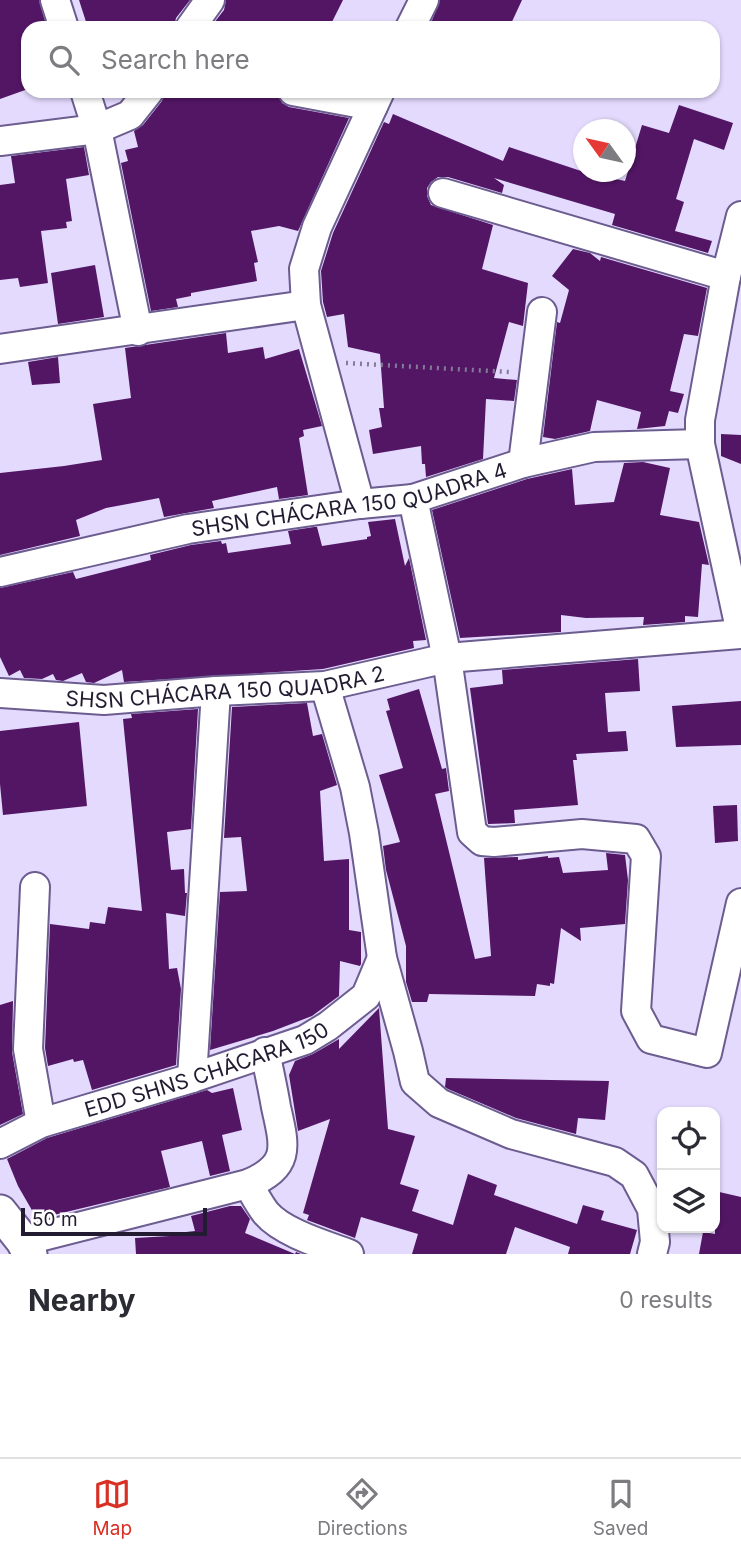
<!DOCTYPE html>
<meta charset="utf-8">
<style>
:root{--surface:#fff;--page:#f2f2f3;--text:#2b2b33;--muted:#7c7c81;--line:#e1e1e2;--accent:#d93025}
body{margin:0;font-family:Inter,sans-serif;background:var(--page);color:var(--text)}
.controls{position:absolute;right:21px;bottom:21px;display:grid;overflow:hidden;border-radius:14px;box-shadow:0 2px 5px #0004}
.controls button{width:63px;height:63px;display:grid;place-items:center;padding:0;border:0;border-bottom:2px solid var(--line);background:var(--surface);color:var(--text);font:35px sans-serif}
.compass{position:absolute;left:573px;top:119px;width:63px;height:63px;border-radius:50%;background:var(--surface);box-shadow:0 2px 5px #0004;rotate:303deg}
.scale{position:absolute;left:21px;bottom:18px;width:186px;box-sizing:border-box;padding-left:7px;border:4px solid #221b31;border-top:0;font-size:19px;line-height:24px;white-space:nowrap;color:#221b31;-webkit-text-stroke:5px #fff;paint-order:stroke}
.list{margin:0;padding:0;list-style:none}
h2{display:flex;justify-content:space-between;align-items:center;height:91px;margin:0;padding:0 28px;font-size:30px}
h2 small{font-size:23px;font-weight:400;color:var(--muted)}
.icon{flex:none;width:38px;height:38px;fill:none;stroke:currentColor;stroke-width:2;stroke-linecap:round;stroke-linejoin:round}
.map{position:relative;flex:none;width:741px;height:1254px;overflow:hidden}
.search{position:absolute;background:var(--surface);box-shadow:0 2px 5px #0004;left:21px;right:21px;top:21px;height:77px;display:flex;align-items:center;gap:18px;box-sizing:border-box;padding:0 24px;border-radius:21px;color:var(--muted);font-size:26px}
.sheet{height:203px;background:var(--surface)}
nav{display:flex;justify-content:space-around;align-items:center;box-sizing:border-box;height:98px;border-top:2px solid var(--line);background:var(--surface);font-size:19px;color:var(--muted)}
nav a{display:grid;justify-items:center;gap:4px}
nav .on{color:var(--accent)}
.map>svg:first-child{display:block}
</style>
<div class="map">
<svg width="741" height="1254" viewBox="0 0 741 1254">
<rect width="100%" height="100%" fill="#e3dafd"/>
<g fill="#531665">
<path d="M 0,0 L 39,0 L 47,28 L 28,28 L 28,89 L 0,99 Z"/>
<path d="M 79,0 L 190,0 L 176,18 L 174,28 L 88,28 Z"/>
<path d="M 226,0 L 343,0 L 329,28 L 210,28 L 224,10 Z"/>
<path d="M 440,0 L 522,0 L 509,28 L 429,28 Z"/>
<path d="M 165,91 L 277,91 L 282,103 L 289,107 L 349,118 L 298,231 L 279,226 L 251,231 L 258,262 L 254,263 L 257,281 L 191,293 L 191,296 L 176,299 L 178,307 L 151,311 L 121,163 L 128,161 L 125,150 L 138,147 L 134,131 L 143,125 L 162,101 Z"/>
<path d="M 679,105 L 733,123 L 724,150 L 694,139 L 676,199 L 684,202 L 675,231 L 712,241 L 708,253 L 612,225 L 615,214 L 494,178 L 504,185 L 502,193 L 448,177 L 438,177 L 431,182 L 427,188 L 427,196 L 431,205 L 493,225 L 482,269 L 528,283 L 523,326 L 509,322 L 494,378 L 517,380 L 514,401 L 486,399 L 483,459 L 426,477 L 425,464 L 422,464 L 421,446 L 373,454 L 369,430 L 382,427 L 379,408 L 384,408 L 380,354 L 348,347 L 344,314 L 327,317 L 323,302 L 321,271 L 333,233 L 384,122 L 389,124 L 393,114 L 503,161 L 509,147 L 584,172 L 625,181 L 642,125 L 669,133 Z"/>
<path d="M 84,147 L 89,175 L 66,179 L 72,221 L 66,222 L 67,228 L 41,231 L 48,283 L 20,287 L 18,278 L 0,280 L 0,185 L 15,183 L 11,156 Z"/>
<path d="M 573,249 L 590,253 L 600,261 L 601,257 L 707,288 L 698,336 L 684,334 L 670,391 L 684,394 L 678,413 L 669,411 L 665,426 L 637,429 L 641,412 L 597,400 L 590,431 L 555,439 L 543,437 L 557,322 L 560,323 L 569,290 L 552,276 Z"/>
<path d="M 95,265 L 104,317 L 58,324 L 51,273 Z"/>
<path d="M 226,333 L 228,353 L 263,347 L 265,359 L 299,349 L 322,426 L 303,430 L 304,436 L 299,438 L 308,495 L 279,499 L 277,487 L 212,501 L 214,508 L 164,517 L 159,498 L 133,503 L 106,508 L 76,520 L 80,536 L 0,555 L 0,473 L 64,466 L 102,460 L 93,404 L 131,398 L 125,348 Z"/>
<path d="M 58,357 L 60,383 L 32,385 L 28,362 Z"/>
<path d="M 721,434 L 741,435 L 741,464 L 721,456 Z"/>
<path d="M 643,462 L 670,468 L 660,515 L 699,522 L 709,565 L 702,564 L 698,617 L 685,616 L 685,622 L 643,625 L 644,617 L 586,618 L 561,615 L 561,632 L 460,638 L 432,510 L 527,479 L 572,469 L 575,505 L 614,502 L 624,463 Z"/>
<path d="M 395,519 L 405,566 L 409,558 L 426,640 L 413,641 L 414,648 L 323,669 L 124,682 L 122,670 L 94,683 L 86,682 L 82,673 L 63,681 L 56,680 L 53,674 L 42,679 L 24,678 L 20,670 L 9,676 L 0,657 L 0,588 L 73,572 L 76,579 L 151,560 L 150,555 L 191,545 L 221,541 L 222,544 L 226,543 L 228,553 L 291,544 L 288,531 L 314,527 L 317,527 L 322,546 L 367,539 L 367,537 L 371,536 L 368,522 Z"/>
<path d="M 638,659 L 640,691 L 605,693 L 608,732 L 626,731 L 628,751 L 576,754 L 577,760 L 573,760 L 578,805 L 514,810 L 515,823 L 488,824 L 470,688 L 503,684 L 502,670 Z"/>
<path d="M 419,689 L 442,769 L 446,768 L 449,791 L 435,794 L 475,959 L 491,956 L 484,858 L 518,857 L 518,860 L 548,856 L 548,858 L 559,857 L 563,873 L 608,870 L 606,853 L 625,855 L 628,880 L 625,924 L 580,928 L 581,941 L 561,928 L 554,984 L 550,983 L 550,986 L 537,984 L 535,996 L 429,994 L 427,1002 L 412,1002 L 406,982 L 406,946 L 386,870 L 383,846 L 400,842 L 379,775 L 403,768 L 386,711 L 390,710 L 387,699 Z"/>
<path d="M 741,701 L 741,745 L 676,747 L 672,706 Z"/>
<path d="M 307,703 L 313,736 L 322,734 L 337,785 L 320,791 L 324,861 L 349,859 L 349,930 L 361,932 L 361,964 L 360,966 L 340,961 L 339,996 L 312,1016 L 273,1031 L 210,1050 L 220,892 L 247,891 L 241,837 L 224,838 L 232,707 Z"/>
<path d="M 198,709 L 191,829 L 167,832 L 171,870 L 184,869 L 185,893 L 187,893 L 185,916 L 166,913 L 169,969 L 177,968 L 181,989 L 176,1065 L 92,1090 L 83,1060 L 74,1062 L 73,1059 L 48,1066 L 45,1048 L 50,924 L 89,929 L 90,922 L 105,924 L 108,907 L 142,911 L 123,719 L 132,718 L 131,714 Z"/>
<path d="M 79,722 L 87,806 L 3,815 L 0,784 L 0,731 Z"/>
<path d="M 737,805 L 738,841 L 715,843 L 713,806 Z"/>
<path d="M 13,1001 L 12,1052 L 23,1114 L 0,1125 L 0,1005 Z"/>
<path d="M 379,1008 L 388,1129 L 415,1136 L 400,1184 L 419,1190 L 412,1211 L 453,1225 L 468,1174 L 497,1185 L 494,1195 L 577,1224 L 583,1205 L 604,1211 L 601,1220 L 637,1230 L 630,1254 L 568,1254 L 570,1247 L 515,1227 L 506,1254 L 412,1254 L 418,1234 L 361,1217 L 355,1238 L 307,1220 L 309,1215 L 303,1213 L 330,1119 L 298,1131 L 289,1075 L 295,1061 L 313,1054 L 339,1039 L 339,1049 Z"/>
<path d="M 446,1078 L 609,1081 L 605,1120 L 578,1118 L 576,1134 L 516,1118 L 448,1089 L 445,1087 Z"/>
<path d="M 233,1088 L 242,1130 L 222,1135 L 230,1171 L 210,1176 L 202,1141 L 161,1151 L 170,1187 L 37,1219 L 18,1186 L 7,1159 L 47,1138 L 207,1090 L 212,1093 Z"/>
<path d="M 715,1191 L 741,1197 L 741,1254 L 699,1254 L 703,1232 L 715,1234 Z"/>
<path d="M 230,1206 L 241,1206 L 250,1219 L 245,1233 L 295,1254 L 296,1252 L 301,1254 L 136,1254 L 135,1238 L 187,1235 L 186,1232 L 195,1231 L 191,1216 Z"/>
</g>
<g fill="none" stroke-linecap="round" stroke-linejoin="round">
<g stroke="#6c5c90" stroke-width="32">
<g id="minor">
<path d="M 55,0 L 64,28"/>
<path d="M 190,28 L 210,0"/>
<path d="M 410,28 L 424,0"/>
<path d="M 85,91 L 97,129 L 138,331"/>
<path d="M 293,91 L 373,106"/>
<path d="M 0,141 L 97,129 L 130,115 L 149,91"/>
<path d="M 443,193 L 726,276"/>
<path d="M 741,216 L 726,276 L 700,420 L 700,444 L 741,633"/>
<path d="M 0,349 L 306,305"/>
<path d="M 523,463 L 542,312"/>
<path d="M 413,499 L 447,658 L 472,832 L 482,841 L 494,842 L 582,834 L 636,839 L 646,856 L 636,1011 L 651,1039 L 707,1053 L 741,903"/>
<path d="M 360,504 L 306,305 L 304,269 L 317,227 L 380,91"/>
<path id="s1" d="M 0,572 L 188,529 L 360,504 L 413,499 L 523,463 L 594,447 L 700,444"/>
<path d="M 325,686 L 355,787 L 364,833 L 382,958 L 408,1051 L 415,1082 L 439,1103 L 511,1134 L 615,1162 L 634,1175 L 652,1209 L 655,1242 L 652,1254"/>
<path id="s2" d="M 0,693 L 104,700 L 216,691 L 325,686 L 447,658 L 741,634"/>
<path d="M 35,887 L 28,1049 L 41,1123"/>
<path d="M 192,1078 L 216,691"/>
<path id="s3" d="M 0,1144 L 41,1123 L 192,1078 L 305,1040 L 328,1026 L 366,996 L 382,958"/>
<path d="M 248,1184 C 254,1194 259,1204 266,1213 C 283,1233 325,1245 349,1254"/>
<path d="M 23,1241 L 248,1184 C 291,1166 285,1147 276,1107 C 273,1089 269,1071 265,1052"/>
</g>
</g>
<g stroke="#6c5c90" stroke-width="37">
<path id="tertiary" d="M 0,1212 L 23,1241 L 30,1254"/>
</g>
<path stroke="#837b98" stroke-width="4.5" stroke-dasharray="2 5" stroke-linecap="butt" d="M 346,363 L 509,372"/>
<use href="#minor" stroke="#fff" stroke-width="28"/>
<use href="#tertiary" stroke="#fff" stroke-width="33"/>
</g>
<g text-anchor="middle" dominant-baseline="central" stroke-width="7" stroke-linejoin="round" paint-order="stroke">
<g font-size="21" fill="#221b31" stroke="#fff">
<text stroke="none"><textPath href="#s1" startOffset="357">SHSN CHÁCARA 150 QUADRA 4</textPath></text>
<text stroke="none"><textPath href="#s2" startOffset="226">SHSN CHÁCARA 150 QUADRA 2</textPath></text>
<text stroke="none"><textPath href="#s3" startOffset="220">EDD SHNS CHÁCARA 150</textPath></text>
</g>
</g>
</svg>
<div class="controls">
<button><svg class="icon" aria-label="locate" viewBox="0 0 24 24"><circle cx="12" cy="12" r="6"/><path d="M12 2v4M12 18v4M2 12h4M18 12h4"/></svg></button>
<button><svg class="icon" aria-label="layers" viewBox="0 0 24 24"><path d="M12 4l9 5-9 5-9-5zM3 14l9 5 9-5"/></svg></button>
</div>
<svg class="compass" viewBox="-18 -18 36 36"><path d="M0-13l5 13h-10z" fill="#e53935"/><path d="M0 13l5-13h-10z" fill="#7c7c81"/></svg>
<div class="scale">50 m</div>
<div class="search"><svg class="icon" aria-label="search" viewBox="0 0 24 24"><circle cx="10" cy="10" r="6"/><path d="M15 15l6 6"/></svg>Search here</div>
</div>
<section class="sheet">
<h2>Nearby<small>0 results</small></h2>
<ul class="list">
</ul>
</section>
<nav>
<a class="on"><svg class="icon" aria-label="map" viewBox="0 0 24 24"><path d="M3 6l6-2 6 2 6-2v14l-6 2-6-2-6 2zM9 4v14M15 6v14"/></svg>Map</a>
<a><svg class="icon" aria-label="directions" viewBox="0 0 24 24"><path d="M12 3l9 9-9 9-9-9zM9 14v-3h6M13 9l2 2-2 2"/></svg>Directions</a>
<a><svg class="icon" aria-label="saved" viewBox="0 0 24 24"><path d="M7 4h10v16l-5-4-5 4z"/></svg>Saved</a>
</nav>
